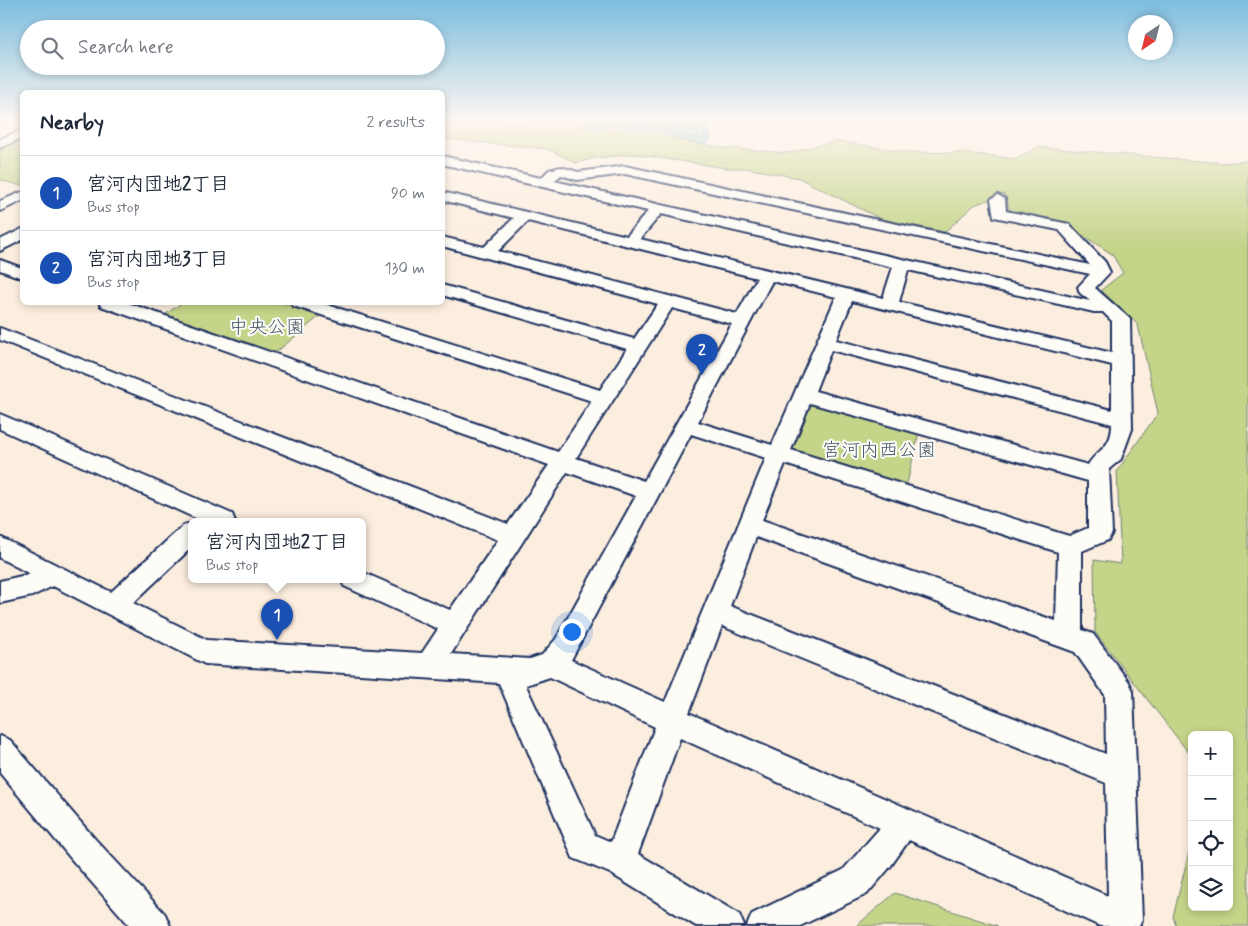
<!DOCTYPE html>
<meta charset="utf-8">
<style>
:root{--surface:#fff;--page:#f6f6f7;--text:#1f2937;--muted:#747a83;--line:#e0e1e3;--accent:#111827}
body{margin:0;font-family:Mynerve,"Klee One",sans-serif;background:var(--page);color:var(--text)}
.controls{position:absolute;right:15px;bottom:15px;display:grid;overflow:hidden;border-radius:8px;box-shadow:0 2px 8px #0003}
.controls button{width:45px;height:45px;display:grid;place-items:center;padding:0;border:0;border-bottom:1px solid var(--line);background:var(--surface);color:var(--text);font:25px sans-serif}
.compass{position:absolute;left:1128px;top:15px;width:45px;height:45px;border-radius:50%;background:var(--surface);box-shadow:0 2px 8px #0003;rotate:215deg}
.you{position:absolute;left:571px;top:631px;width:18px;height:18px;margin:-12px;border:4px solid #fff;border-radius:50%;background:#1a73e8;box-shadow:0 0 0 8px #1a73e833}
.badge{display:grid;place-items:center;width:32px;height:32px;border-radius:50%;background:var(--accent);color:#fff;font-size:16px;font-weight:700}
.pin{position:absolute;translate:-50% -41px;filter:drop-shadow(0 1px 2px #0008)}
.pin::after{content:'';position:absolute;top:26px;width:18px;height:15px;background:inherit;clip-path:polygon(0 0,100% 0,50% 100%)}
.popup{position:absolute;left:188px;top:518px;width:178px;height:65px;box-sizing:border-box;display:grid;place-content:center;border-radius:8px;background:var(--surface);filter:drop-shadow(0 1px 4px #0005);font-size:16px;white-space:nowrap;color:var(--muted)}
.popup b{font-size:19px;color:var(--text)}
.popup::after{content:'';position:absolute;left:50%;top:100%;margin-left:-10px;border:10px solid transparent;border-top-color:var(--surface)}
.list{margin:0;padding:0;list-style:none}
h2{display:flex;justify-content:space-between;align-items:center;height:65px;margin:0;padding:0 20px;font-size:21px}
h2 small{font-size:16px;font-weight:400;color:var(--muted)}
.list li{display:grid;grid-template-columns:32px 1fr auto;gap:15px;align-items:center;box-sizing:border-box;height:75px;padding:0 20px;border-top:1px solid var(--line)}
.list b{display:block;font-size:19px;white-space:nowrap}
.list p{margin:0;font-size:16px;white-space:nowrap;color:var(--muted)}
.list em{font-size:16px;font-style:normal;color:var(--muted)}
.icon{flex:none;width:28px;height:28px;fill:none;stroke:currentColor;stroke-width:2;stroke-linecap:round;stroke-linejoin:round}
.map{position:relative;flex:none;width:1248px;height:926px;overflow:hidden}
.search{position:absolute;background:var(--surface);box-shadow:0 2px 8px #0003;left:20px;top:20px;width:425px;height:55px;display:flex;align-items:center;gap:12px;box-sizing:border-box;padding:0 18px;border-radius:28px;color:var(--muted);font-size:19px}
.panel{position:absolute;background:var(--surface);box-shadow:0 2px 8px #0003;left:20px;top:90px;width:425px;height:215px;border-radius:8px}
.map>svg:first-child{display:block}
</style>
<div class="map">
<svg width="1248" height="926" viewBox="0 0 1248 926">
<rect width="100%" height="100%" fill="#fceedf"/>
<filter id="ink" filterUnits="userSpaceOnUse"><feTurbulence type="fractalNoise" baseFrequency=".02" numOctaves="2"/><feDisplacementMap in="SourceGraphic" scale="10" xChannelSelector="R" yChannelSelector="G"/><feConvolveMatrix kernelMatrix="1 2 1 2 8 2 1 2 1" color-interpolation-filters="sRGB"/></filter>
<g filter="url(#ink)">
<g fill="#c4d488" stroke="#708273">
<path d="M 442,119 L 491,119 L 521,124 L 567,120 L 595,130 L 642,130 L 684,141 L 725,148 L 788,153 L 836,141 L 907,152 L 966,153 L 1016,159 L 1038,147 L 1222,163 L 1248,161 L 1248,926 L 1176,926 L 1173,917 L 1192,840 L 1192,907 L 1229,907 L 1229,735 L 1192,735 L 1192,757 L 1095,632 L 1094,560 L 1121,564 L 1117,471 L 1158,413 L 1138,325 L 1101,290 L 1123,273 L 1112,254 L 1062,222 L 1011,213 L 1004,194 L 974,205 L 945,232 L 881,219 L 799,178 L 746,168 L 726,168 L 634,154 L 595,158 L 576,163 L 548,149 L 443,139 Z"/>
<path d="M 22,137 L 22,186 L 0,180 L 0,146 Z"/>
<path d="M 183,302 L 281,303 L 321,315 L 274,354 L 163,316 Z"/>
<path d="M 817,402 L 919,432 L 906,488 L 796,454 L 790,444 L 807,404 Z"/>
<path d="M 895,893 L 998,926 L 856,926 Z"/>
</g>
<path fill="#7bcbd4" stroke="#558da5" d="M 554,119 L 707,119 L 711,139 L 704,144 L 684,141 L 663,132 L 626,127 L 611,126 L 595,130 L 583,122 Z"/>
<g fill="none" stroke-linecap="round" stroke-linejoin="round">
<g stroke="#416d8d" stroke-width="1">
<path d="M 588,119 L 596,125 C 639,115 663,132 702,139 L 705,136 L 703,119"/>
<path d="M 652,119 L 695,132 L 698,129 L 697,119"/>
</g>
<g stroke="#1b2f5e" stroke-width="4">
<g id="minor">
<path d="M 22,130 L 22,138 L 0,148 L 0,139 Z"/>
<path d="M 442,156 L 541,178 L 549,170 L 561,167 L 578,172 L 625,166 L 1090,265 L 1059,230 L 994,217 L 991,199 L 998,195 L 1005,199 L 1006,211 L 1069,224 L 1105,262 L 1110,272 L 1095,288 L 1130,319 L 1132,429 L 1121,459 L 1109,469 L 1112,533 L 1108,540 L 1082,551 L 1082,630 L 1093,634 L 1129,682 L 1133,691 L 1142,920 L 1139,926 L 1100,926 L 909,840 L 890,867 L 867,894 L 800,926 L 747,926 L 752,914 L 843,870 L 880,828 L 680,738 L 638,854 L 739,914 L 744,926 L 696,926 L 610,873 L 573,858 L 499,683 L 205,664 L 53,586 L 32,596 L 0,603 L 0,581 L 30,574 L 0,558 L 0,537 L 111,592 L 184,525 L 192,523 L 192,547 L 133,603 L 207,640 L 422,653 L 438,629 L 344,586 L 341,579 L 362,579 L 362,572 L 450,610 L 498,540 L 0,340 L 0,328 L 508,524 L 549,465 L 101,306 L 99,302 L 125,302 L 558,452 L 592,401 L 293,306 L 291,302 L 318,302 L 600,390 L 627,349 L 442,295 L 442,285 L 634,339 L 658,304 L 442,246 L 442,237 L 484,247 L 514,218 L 442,200 L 442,192 L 627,236 L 648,211 L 442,164 ZM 625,174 L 1090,274 L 1078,287 L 1080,293 L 1090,301 L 554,181 L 561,175 L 577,180 ZM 661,214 L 893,267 L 883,298 L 640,239 ZM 528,221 L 757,278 L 737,314 L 498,251 ZM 908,270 L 1094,312 L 1103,312 L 1112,321 L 1112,353 L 899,302 ZM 772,281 L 836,297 L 772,445 L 698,422 ZM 852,301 L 1112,365 L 1112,410 L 836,340 ZM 672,308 L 732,324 L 644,481 L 576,458 ZM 831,350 L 1112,424 C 1112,449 1097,449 1088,465 L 815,391 ZM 810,403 L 1088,481 L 1088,528 L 1069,536 L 791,450 ZM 691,434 L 766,458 L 665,702 L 571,660 ZM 785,464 L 1058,552 L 1056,621 L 762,520 ZM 567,472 L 636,496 L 556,639 L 542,655 L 530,659 L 451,654 ZM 756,537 L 1075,652 L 1105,695 L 1106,754 L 730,606 ZM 722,626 L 1106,783 L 1108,896 L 689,713 ZM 550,677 L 655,727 L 611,842 L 595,835 L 527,688 L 526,685 Z"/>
<path d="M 22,192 L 22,201 L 0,211 L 0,201 Z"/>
<path d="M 22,229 L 22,240 L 0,251 L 0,240 Z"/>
<path d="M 0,260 L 22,268 L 22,278 L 0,270 Z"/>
<path d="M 0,414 L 232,514 L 235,521 L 202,521 L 0,429 Z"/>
<path d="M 0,736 L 10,740 L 95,839 L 165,914 L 170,926 L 130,926 L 73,861 L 0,773 Z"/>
</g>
</g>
<use href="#minor" fill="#fdfcf7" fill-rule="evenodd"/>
</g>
</g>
<linearGradient id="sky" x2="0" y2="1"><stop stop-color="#7cbde0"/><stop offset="0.48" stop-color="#fef7f1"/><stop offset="1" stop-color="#fef7f1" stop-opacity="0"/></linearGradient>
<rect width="1248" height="249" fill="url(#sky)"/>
<g text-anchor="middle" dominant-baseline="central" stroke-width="4" stroke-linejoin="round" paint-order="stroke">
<g font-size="19" fill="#455868" stroke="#fdfcf7">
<text x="267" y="327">中央公園</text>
<text x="879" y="450">宮河内西公園</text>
</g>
</g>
</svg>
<div class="controls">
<button>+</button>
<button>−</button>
<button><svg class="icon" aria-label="locate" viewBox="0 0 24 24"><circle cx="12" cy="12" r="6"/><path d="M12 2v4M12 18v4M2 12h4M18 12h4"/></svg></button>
<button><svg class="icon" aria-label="layers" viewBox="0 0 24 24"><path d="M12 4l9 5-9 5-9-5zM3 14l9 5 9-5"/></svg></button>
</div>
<svg class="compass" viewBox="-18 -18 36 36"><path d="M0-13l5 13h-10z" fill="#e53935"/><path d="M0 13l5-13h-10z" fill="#747a83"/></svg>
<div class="you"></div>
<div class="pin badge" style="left:277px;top:640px;background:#1a4fb4">1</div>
<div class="popup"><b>宮河内団地2丁目</b>Bus stop</div>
<div class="pin badge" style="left:702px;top:375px;background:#1a4fb4">2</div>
<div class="search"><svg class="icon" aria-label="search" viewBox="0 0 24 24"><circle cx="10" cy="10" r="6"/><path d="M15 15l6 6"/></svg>Search here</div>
<section class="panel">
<h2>Nearby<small>2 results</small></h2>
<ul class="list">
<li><span class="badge" style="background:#1a4fb4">1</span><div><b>宮河内団地2丁目</b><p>Bus stop</p></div><em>90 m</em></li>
<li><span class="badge" style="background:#1a4fb4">2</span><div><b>宮河内団地3丁目</b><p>Bus stop</p></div><em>130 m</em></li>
</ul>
</section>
</div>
